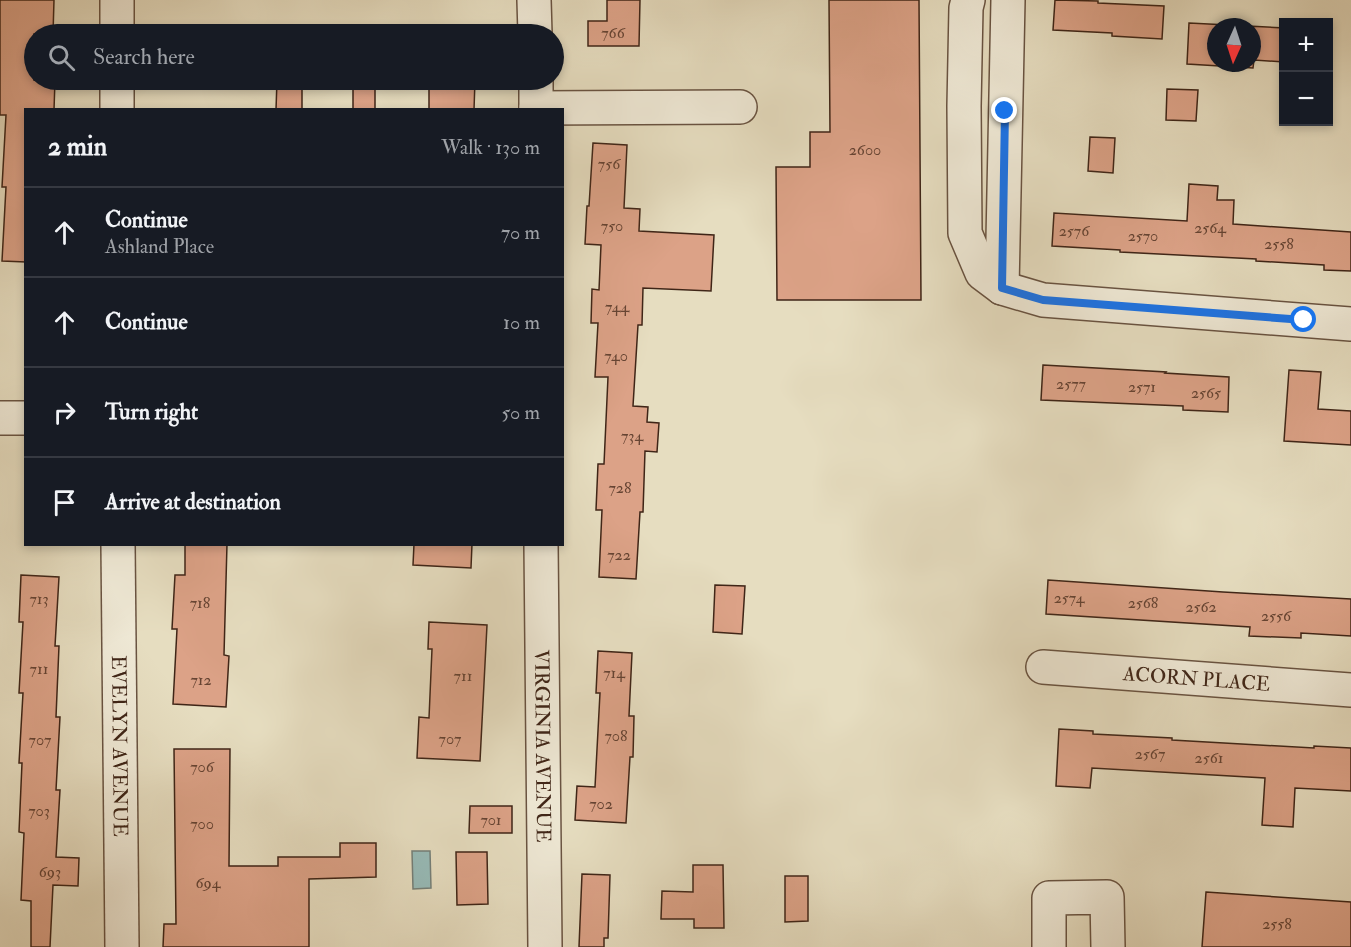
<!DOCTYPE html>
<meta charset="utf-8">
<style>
:root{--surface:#171b24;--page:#20242c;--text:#f1f3f6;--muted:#9ea1a6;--line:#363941}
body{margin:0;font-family:"IM FELL Double Pica",serif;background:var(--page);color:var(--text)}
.controls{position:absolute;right:18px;top:18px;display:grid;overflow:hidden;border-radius:0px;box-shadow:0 3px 9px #0003}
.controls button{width:54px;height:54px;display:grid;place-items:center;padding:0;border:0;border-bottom:2px solid var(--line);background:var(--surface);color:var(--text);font:30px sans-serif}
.compass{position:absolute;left:1207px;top:18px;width:54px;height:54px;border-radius:50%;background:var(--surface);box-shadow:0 3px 9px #0003;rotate:183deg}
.stop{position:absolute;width:18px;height:18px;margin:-14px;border:4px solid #1a73e8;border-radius:50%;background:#fff}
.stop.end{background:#1a73e8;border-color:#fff;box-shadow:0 2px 6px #0008}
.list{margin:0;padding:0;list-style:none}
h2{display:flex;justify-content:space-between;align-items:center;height:78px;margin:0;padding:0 24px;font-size:26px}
h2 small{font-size:20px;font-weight:400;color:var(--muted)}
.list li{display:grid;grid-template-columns:39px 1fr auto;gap:18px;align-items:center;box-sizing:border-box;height:90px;padding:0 24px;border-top:2px solid var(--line)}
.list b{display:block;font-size:22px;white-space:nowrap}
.list p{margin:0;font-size:20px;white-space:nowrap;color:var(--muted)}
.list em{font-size:20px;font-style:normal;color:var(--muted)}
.icon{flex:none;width:33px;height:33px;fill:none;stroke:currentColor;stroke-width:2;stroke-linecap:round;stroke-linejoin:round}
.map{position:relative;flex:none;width:1351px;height:947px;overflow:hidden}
.search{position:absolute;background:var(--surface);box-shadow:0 3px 9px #0003;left:24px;top:24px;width:540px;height:66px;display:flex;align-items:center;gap:15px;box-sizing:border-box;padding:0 21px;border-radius:33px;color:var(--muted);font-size:22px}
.panel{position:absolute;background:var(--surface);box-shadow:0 3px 9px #0003;left:24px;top:108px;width:540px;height:438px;border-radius:0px}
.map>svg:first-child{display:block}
</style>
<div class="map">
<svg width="1351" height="947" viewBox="0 0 1351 947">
<rect width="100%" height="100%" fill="#e6ddc0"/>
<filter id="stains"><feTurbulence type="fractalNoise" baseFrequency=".00333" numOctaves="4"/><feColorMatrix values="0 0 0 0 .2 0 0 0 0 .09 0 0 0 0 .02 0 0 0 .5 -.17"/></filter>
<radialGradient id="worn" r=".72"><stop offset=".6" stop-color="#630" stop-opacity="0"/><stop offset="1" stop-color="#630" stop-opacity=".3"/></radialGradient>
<path fill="#97bbb8" stroke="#747f78" stroke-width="1.5" d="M 412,851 L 430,851 L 431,888 L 413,889 Z"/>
<g fill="#dca287" stroke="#3f2517" stroke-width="1.5" fill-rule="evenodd">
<path d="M 0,0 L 54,0 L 53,34 L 34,34 L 34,80 L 55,80 L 54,110 L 26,110 L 26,262 L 2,261 L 6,187 L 2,187 L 6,115 L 0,115 Z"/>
<path d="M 607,0 L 640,0 L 639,46 L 588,46 L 588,21 L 607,21 Z"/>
<path d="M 829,0 L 919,0 L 921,300 L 777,300 L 776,167 L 810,167 L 810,132 L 830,132 Z"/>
<path d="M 1055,0 L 1098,1 L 1098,3 L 1164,6 L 1162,39 L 1112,36 L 1112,33 L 1053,30 Z"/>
<path d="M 1189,23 L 1284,28 L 1284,62 L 1254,60 L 1253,68 L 1187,64 ZM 1216,27 L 1252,27 L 1252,63 L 1216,63 Z"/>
<path d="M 277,80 L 302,80 L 302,110 L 276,110 Z"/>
<rect x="353" y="80" width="22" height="30"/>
<path d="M 429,80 L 475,80 L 474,110 L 429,110 Z"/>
<path d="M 1167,89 L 1198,90 L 1196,121 L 1166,120 Z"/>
<path d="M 1090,137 L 1115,138 L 1113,173 L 1088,171 Z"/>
<path d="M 593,143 L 627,145 L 624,208 L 640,209 L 639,231 L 714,235 L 711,291 L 643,288 L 642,325 L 638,325 L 633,406 L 648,407 L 647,422 L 659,423 L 657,452 L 645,451 L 643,512 L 640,512 L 636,579 L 599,577 L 602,510 L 596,510 L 598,464 L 604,464 L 608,377 L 595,377 L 598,323 L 591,323 L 592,289 L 599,290 L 601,245 L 585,244 L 587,206 L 589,206 Z"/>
<path d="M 1189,184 L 1218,186 L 1217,200 L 1234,200 L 1233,224 L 1351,232 L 1351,271 L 1324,270 L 1324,265 L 1256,261 L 1256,259 L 1120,252 L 1120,250 L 1052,246 L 1054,213 L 1187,221 Z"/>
<path d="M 1043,365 L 1166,372 L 1165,373 L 1229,377 L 1228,412 L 1183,410 L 1183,406 L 1041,400 Z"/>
<path d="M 1289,370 L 1321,372 L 1318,409 L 1351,411 L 1351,445 L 1284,441 Z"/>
<path d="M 185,544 L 227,544 L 224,655 L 229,656 L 226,707 L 173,704 L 177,629 L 172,629 L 175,575 L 185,575 Z"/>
<path d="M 414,544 L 472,544 L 471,568 L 413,565 Z"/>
<path d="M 21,575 L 59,577 L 55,646 L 59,646 L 56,717 L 60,717 L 56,790 L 60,790 L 56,857 L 79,858 L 78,886 L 53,885 L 50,947 L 31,947 L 31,901 L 21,900 L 24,833 L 19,832 L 22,763 L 19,763 L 23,693 L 19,693 L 23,622 L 19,622 Z"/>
<path d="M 1048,580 L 1223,592 L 1351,599 L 1351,636 L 1301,633 L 1301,638 L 1249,636 L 1250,627 L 1046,614 Z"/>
<path d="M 715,585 L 745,586 L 742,634 L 713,632 Z"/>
<path d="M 429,622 L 487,625 L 480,761 L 417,758 L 419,717 L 429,718 L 432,649 L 428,649 Z"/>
<path d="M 598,651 L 632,653 L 629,716 L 634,716 L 633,757 L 630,757 L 626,823 L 575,820 L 577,786 L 595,787 L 600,693 L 596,693 Z"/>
<path d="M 1059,729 L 1093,731 L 1093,734 L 1172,738 L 1172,740 L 1314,748 L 1314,746 L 1351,748 L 1351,791 L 1295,788 L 1293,827 L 1262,825 L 1265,778 L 1092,768 L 1090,788 L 1056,786 Z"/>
<path d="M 174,749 L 230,749 L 229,866 L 278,866 L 278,857 L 340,857 L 340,843 L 376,843 L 376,877 L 309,879 L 309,947 L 163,947 L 164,924 L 176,924 Z"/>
<path d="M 470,806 L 512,806 L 512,833 L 469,833 Z"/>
<path d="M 456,852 L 487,852 L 488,904 L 457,905 Z"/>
<path d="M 693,865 L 723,865 L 724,928 L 694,928 L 694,919 L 661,919 L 662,891 L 693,892 Z"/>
<path d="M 582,874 L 610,875 L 608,938 L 604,938 L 604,947 L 579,947 Z"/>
<path d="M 785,876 L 808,876 L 808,921 L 785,922 Z"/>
<path d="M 1206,892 L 1351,902 L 1351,947 L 1202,947 Z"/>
</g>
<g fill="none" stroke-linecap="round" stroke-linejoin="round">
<g stroke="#695341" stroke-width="36">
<g id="minor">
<path d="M 117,0 L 117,34"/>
<path d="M 534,0 L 535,34"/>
<path d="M 968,0 L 966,8 L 964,106 L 965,233 L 982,273 L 1002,288 L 1043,300 L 1351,324"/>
<path d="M 117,80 L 117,110"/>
<path d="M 536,80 L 536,110"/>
<path d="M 536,108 L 740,107"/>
<path d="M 1002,288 L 1008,0"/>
<path d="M 0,418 L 26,418"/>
<path id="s1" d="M 118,544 L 122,947"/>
<path id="s2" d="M 541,544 L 545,947"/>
<path id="s3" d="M 1043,667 L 1351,690"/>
<path d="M 1049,947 L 1049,898 L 1107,897 L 1108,947"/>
</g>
</g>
<use href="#minor" stroke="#efe9d6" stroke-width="33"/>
</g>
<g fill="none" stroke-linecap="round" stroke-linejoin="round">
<path stroke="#1a73e8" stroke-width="8" d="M 1005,111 L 1002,288 L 1043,300 L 1304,320"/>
</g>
<g text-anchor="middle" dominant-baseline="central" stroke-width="4.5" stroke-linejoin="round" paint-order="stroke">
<g font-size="16" fill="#643">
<text x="613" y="33">766</text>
<text x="865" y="150">2600</text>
<text x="609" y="164">756</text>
<text x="612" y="226">750</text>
<text x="1210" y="228">2564</text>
<text x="1074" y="231">2576</text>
<text x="1143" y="236">2570</text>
<text x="1279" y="244">2558</text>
<text x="617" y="307">744</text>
<text x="616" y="356">740</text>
<text x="1071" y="384">2577</text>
<text x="1142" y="387">2571</text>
<text x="1206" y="393">2565</text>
<text x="632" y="436">734</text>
<text x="620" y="488">728</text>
<text x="619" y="555">722</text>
<text x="1069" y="598">2574</text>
<text x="39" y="599">713</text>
<text x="200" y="603">718</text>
<text x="1143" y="603">2568</text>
<text x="1201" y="607">2562</text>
<text x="1276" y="616">2556</text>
<text x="39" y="669">711</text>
<text x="614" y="673">714</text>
<text x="463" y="676">711</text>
<text x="201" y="680">712</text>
<text x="616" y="736">708</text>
<text x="450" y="739">707</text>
<text x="40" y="740">707</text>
<text x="1150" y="754">2567</text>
<text x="1209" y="758">2561</text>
<text x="202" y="767">706</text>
<text x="601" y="804">702</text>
<text x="39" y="811">703</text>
<text x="491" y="820">701</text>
<text x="202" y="824">700</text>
<text x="50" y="872">693</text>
<text x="208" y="883">694</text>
<text x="1277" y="924">2558</text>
</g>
<g font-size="20" fill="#3f2517" stroke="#efe9d6">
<text stroke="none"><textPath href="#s3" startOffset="154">ACORN PLACE</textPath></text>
<text stroke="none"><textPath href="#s1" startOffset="202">EVELYN AVENUE</textPath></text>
<text stroke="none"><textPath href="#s2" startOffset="202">VIRGINIA AVENUE</textPath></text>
</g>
</g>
<rect width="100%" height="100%" filter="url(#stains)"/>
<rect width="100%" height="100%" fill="url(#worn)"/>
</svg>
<div class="controls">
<button>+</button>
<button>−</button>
</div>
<svg class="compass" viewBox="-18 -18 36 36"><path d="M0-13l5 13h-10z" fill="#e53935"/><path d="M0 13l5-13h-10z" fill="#9ea1a6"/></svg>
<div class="stop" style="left:1304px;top:320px"></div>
<div class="stop end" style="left:1005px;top:111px"></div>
<div class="search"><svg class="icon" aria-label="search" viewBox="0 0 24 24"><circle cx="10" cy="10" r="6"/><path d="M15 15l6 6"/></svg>Search here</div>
<section class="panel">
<h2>2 min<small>Walk · 130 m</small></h2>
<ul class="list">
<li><svg class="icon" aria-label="ahead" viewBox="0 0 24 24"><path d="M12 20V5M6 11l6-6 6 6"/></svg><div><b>Continue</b><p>Ashland Place</p></div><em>70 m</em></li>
<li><svg class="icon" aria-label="ahead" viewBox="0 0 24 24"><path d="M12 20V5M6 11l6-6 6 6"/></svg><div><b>Continue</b></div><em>10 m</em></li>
<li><svg class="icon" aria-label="right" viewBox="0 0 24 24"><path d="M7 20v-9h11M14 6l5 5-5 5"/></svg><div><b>Turn right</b></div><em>50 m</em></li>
<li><svg class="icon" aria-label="arrive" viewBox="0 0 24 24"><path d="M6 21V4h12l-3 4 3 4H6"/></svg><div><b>Arrive at destination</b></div></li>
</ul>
</section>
</div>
